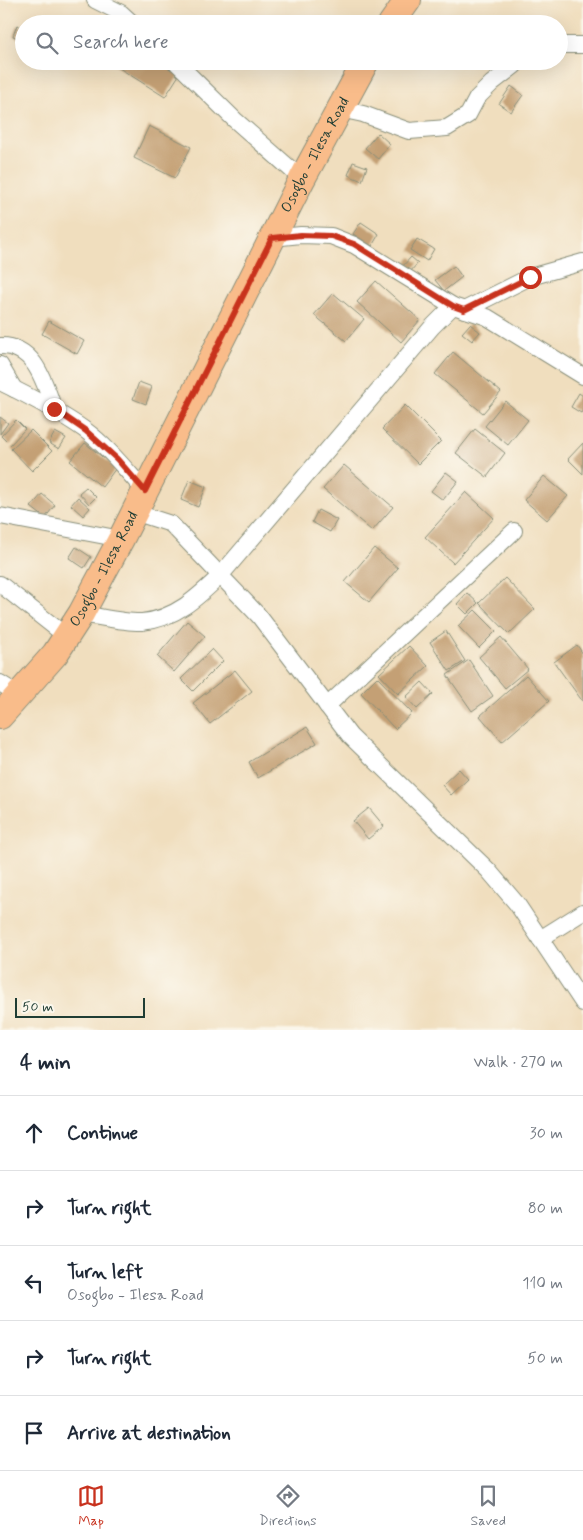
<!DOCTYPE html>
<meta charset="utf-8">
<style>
:root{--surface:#fff;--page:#f2f2f3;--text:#1f2937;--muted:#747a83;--line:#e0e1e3;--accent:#c8321e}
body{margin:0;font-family:Mynerve,sans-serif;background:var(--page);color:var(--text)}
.scale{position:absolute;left:15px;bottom:12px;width:130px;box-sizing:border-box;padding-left:5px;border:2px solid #1f3d34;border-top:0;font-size:14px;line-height:18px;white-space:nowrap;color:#1f3d34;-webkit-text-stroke:4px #fbf7ec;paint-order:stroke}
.stop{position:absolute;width:15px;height:15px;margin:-11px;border:4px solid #c8321e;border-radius:50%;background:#fff}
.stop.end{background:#c8321e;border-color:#fff;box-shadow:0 1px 5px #0008}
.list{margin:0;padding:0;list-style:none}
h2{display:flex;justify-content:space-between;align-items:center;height:65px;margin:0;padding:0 20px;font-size:21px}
h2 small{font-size:16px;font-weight:400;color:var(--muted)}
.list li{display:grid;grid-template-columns:32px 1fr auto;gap:15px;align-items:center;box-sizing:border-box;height:75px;padding:0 20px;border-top:1px solid var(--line)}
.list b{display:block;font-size:19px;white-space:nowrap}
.list p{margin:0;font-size:16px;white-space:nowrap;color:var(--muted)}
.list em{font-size:16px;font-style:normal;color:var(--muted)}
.icon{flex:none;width:28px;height:28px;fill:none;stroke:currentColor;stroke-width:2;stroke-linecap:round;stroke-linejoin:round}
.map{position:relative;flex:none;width:583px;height:1030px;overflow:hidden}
.search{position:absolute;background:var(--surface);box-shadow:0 5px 20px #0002;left:15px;right:15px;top:15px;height:55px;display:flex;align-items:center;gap:12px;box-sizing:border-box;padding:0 18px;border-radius:28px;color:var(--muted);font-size:19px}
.sheet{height:440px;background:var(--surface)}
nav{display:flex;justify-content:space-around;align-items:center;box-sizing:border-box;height:70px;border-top:1px solid var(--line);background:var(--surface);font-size:14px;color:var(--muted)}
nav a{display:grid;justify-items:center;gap:2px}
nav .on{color:var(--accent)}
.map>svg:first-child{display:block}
</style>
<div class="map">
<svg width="583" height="1030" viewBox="0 0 583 1030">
<rect width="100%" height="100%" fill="#fbf7ec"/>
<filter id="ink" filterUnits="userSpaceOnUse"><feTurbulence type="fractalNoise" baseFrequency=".02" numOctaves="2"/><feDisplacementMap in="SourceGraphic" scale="10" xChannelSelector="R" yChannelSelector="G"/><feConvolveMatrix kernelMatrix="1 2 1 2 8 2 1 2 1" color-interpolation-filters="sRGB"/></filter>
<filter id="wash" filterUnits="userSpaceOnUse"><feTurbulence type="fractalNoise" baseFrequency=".0096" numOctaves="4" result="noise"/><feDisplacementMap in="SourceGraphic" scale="20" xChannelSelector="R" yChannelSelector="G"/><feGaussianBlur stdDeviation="1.12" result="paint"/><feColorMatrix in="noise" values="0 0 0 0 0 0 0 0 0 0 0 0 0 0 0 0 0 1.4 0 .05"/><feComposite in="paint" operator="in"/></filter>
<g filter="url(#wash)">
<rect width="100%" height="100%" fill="#f0debe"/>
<g id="blocks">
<g fill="#c4a074">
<path d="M 17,25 L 24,28 L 24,41 L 13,36 Z"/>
<path d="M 108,61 L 158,61 L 179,75 L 165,97 Z"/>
<path d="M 511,86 L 523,95 L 511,112 L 499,104 Z"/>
<path d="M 149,126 L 191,147 L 175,178 L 134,158 Z"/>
<path d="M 378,133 L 390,144 L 378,159 L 365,148 Z"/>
<path d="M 353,162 L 367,167 L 362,181 L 348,175 Z"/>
<path d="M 361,222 L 379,234 L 372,246 L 353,234 Z"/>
<path d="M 417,239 L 434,249 L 427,261 L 410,250 Z"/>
<path d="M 411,257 L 418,263 L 409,273 L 402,267 Z"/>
<path d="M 454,266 L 462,277 L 444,291 L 435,280 Z"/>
<path d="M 376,281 L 420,320 L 401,342 L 357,302 Z"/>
<path d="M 333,293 L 364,319 L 346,341 L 314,315 Z"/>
<path d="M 49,321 L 84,341 L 77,354 L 42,334 Z"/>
<path d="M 470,324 L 480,332 L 472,341 L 462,333 Z"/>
<path d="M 453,352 L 501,392 L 483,413 L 435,374 Z"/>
<path d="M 139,382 L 152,387 L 146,404 L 133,399 Z"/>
<path d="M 579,393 L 583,396 L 583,410 L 581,413 L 571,407 Z"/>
<path d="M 505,401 L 528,420 L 508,445 L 485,426 Z"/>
<path d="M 405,405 L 441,441 L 418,464 L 382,429 Z"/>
<path d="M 0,417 L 8,423 L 0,434 Z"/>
<path d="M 16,420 L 25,429 L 10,445 L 1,436 Z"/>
<path d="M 475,429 L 505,453 L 487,477 L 456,453 Z"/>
<path d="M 31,430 L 52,451 L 32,471 L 11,449 Z"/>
<path d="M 55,432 L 66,438 L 59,449 L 49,443 Z"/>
<path d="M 85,443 L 116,468 L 102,487 L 70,461 Z"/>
<path d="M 583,443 L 583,474 L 568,459 Z"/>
<path d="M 344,465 L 393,507 L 372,531 L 323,489 Z"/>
<path d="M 446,472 L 458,481 L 443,500 L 431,491 Z"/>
<path d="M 544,476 L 568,496 L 547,520 L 524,500 Z"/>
<path d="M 189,480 L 206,487 L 198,507 L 181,500 Z"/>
<path d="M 86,487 L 96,497 L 89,504 L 79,493 Z"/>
<path d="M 466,492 L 494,518 L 453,563 L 425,537 Z"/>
<path d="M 42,494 L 55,505 L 45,518 L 31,507 Z"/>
<path d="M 78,497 L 90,508 L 83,516 L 71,505 Z"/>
<path d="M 318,510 L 337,520 L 330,532 L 312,522 Z"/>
<path d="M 76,547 L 91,557 L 84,568 L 69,558 Z"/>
<path d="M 374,548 L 398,568 L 369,602 L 345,582 Z"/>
<path d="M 505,578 L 535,609 L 509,634 L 479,603 Z"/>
<path d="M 467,593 L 478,603 L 467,614 L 457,604 Z"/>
<path d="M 475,610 L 496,631 L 479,648 L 458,626 Z"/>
<path d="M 187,621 L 205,636 L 174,672 L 157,656 Z"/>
<path d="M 446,631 L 465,661 L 449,671 L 430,642 Z"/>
<path d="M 501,637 L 528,669 L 505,688 L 479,657 Z"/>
<path d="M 577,645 L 583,654 L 583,702 L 554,662 Z"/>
<path d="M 409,646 L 428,666 L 398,694 L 379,674 Z"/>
<path d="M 212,649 L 223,661 L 193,691 L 181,679 Z"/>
<path d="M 469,660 L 493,696 L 472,711 L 447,675 Z"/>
<path d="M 235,670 L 252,691 L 210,724 L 193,703 Z"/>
<path d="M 526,675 L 549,701 L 502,742 L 480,716 Z"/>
<path d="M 377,677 L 412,713 L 395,729 L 361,693 Z"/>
<path d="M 422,682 L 433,694 L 417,709 L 406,697 Z"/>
<path d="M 307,727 L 317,743 L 258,778 L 249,762 Z"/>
<path d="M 459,769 L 468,779 L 451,795 L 442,785 Z"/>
<path d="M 369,808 L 384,826 L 368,839 L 353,821 Z"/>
</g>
</g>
</g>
<g filter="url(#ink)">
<use href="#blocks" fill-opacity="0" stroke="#888e79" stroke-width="1"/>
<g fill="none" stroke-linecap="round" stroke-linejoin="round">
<g stroke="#888e79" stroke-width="18">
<g id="minor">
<path d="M 95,0 L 121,13 L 133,24"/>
<path d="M 559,45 L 583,45"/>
<path d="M 175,61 L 235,120 L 302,179"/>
<path d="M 340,109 L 363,114 L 409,131 L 447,128 L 468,115 L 477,98 L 492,83 L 514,66 L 517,61"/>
<path d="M 272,238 L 301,235 L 331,236 L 354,245 L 453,306 L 487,317 L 583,376"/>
<path d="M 464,310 L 530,277 L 583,262"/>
<path d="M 0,346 C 35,345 44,382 54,409"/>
<path d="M 0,365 L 14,389"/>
<path d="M 0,382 C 29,396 58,411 85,430 C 108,447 126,470 145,491"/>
<path d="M 134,512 L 171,524 L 259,616 L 350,736 L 488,870 L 517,904 L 583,1003"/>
<path d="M 0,516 L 121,539"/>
<path d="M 0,584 L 66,636"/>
<path d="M 81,614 C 97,616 127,623 142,622 C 175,619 198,597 220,576 L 432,327 L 453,306"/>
<path d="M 0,683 L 19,695"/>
<path d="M 327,706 L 514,531"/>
<path d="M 540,939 L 583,912"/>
</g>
</g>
<g stroke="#888e79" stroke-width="28">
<g id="primary">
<path d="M 391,24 L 408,0"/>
<path id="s1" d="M 0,716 L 55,654 L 81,614 L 121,539 L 302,179 L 366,61"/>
</g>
</g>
<use href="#minor" stroke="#fff" stroke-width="16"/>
<use href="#primary" stroke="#f9bc8a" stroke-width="26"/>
</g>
</g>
<g fill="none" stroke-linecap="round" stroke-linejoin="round" filter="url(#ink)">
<path stroke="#c8321e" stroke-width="6" d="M 54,409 L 86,431 L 117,459 L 145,491 L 272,238 L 301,235 L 331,236 L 354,244 L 453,306 L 464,310 L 530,277"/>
</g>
<g text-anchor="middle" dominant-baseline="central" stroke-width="4" stroke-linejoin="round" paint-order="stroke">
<g font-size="15" fill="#1f3d34" stroke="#fbf7ec">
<text stroke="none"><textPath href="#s1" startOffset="646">Osogbo - Ilesa Road</textPath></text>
<text stroke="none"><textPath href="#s1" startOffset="181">Osogbo - Ilesa Road</textPath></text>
</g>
</g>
</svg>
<div class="scale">50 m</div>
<div class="stop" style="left:530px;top:277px"></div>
<div class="stop end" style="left:54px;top:409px"></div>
<div class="search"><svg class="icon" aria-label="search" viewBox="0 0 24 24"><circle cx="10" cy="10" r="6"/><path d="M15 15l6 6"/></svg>Search here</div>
</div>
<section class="sheet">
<h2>4 min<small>Walk · 270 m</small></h2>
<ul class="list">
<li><svg class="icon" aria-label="ahead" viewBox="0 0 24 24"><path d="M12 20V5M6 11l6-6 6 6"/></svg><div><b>Continue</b></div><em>30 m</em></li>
<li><svg class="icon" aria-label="right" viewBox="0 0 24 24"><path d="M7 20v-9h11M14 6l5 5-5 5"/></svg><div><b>Turn right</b></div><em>80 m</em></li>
<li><svg class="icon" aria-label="left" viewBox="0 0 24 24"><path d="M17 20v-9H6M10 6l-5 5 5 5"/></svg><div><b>Turn left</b><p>Osogbo - Ilesa Road</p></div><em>110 m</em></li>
<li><svg class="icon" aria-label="right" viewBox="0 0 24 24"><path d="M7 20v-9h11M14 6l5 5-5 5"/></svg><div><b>Turn right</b></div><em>50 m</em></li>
<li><svg class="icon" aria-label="arrive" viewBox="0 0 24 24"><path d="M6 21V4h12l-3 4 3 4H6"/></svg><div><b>Arrive at destination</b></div></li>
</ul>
</section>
<nav>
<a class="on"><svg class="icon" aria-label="map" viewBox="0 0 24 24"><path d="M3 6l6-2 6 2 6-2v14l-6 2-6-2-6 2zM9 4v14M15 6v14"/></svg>Map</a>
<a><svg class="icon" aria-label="directions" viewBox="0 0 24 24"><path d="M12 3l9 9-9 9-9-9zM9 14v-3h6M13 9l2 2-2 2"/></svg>Directions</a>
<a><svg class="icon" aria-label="saved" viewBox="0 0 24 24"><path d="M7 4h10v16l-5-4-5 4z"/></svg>Saved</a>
</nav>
